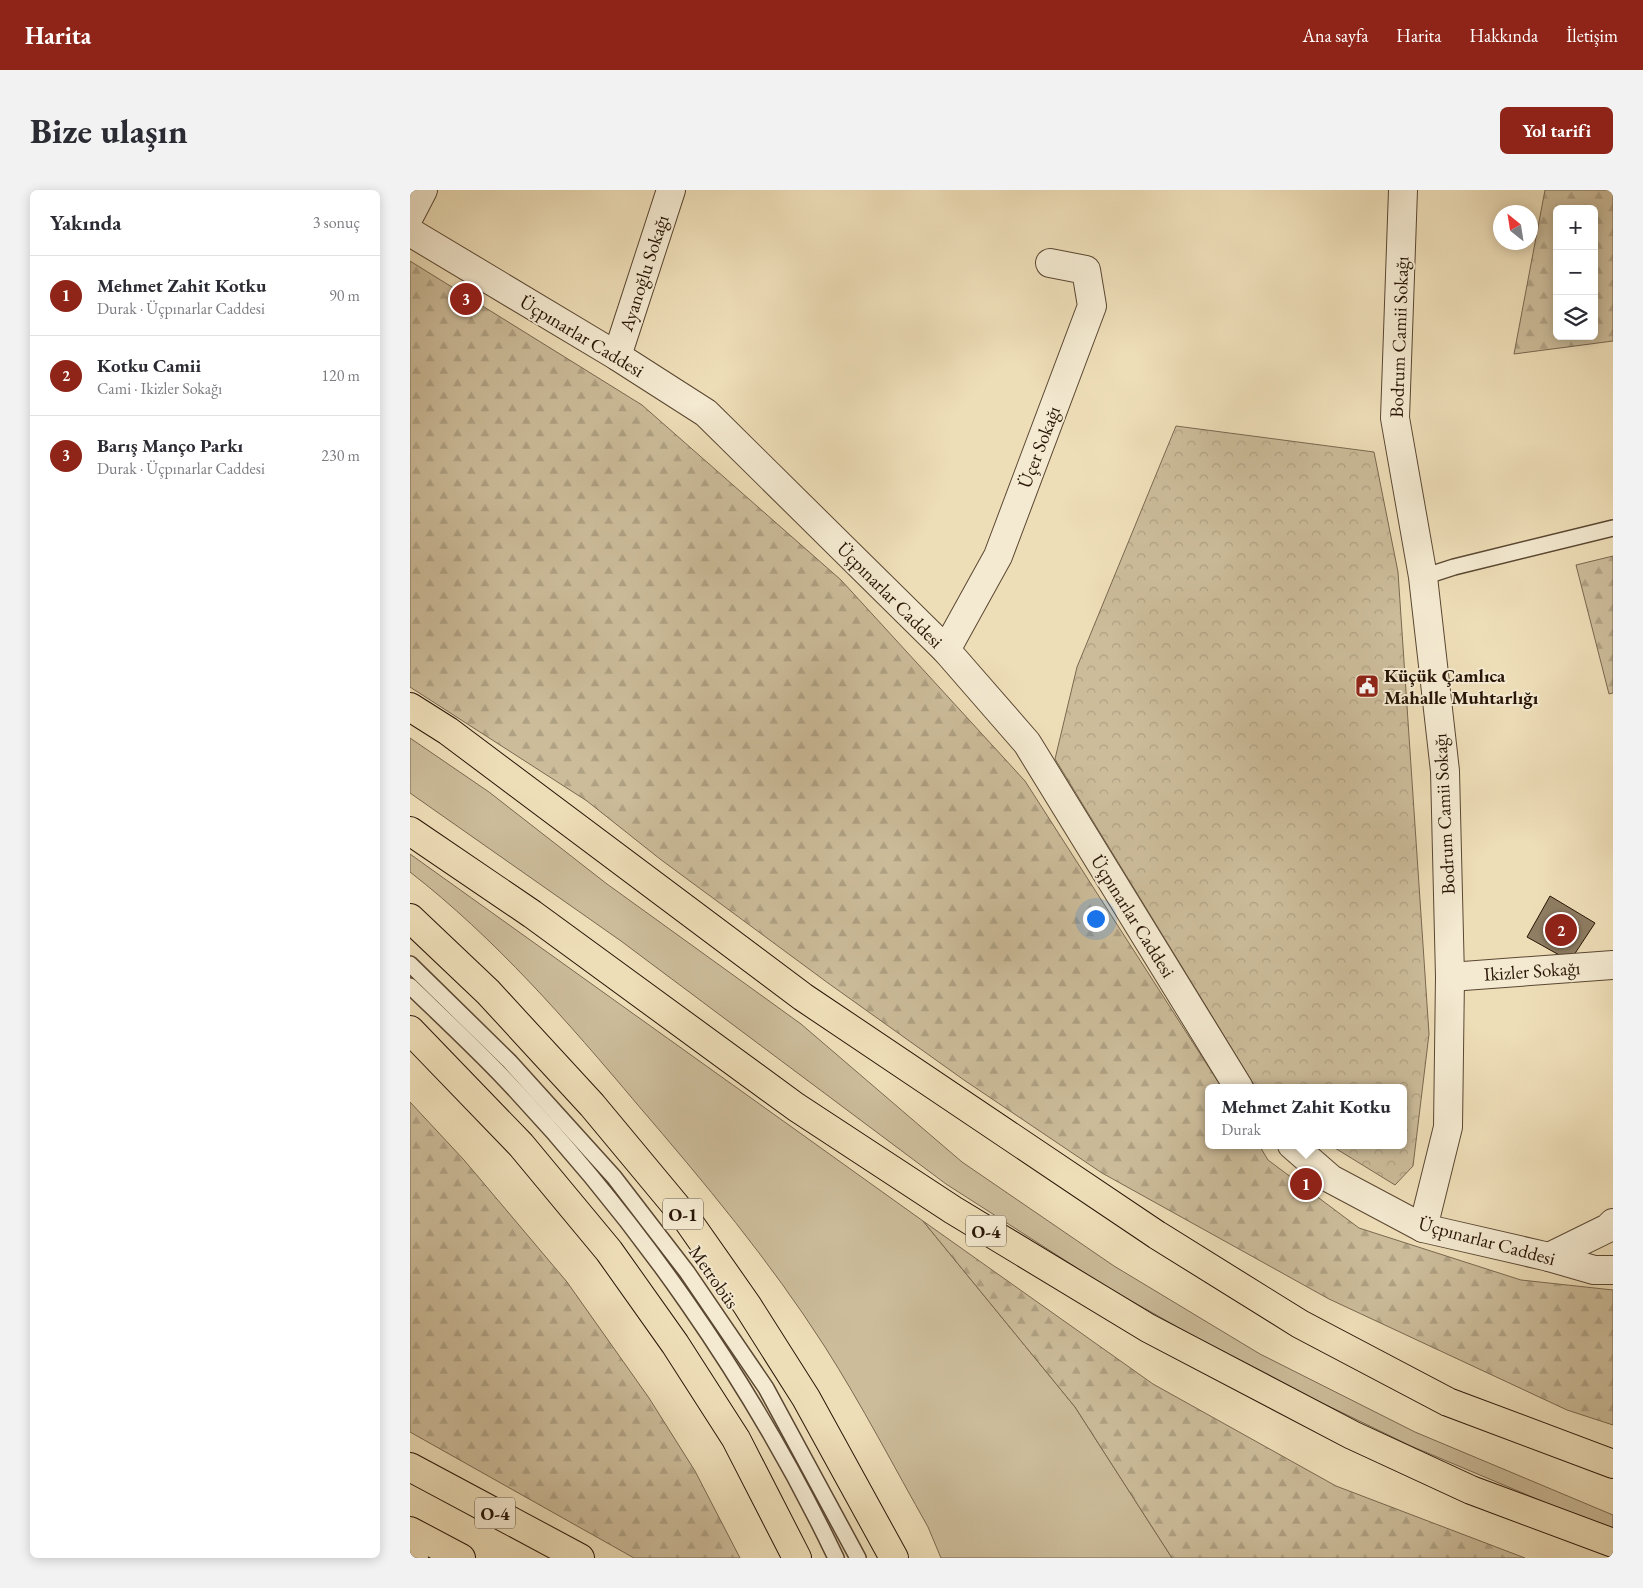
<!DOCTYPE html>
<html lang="tr">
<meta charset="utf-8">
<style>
:root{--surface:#fff;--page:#f2f2f3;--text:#2b2b33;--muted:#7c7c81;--line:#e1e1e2;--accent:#8f2418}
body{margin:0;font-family:"EB Garamond",serif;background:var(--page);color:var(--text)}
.controls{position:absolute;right:15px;top:15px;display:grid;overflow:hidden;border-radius:8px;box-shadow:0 2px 12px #0003}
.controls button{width:45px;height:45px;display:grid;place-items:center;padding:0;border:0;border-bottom:1px solid var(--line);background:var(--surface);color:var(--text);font:25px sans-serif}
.compass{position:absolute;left:1083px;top:15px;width:45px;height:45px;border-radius:50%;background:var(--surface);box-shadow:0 2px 12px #0003;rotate:330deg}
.you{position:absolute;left:685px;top:728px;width:18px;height:18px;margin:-12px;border:4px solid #fff;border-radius:50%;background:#1a73e8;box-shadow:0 0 0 8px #1a73e833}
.badge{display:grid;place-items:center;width:32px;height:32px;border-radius:50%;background:var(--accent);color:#fff;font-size:16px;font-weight:700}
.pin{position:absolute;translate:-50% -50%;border:2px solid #fff;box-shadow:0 1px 5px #0006}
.popup{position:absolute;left:795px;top:894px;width:202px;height:65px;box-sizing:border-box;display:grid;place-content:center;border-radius:8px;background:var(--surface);filter:drop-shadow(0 1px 4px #0005);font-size:16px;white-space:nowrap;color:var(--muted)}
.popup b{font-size:19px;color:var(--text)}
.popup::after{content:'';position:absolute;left:50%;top:100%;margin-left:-10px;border:10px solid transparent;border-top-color:var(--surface)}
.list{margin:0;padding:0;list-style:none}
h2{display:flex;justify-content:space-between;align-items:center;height:65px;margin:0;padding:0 20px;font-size:21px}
h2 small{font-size:16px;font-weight:400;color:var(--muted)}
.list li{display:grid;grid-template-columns:32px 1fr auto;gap:15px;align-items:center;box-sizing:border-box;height:80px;padding:0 20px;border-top:1px solid var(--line)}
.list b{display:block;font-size:19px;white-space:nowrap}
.list p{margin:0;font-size:16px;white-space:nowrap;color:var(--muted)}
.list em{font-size:16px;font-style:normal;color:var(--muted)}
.icon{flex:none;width:28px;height:28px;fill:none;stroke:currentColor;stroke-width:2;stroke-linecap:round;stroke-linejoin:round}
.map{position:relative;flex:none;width:1203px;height:1368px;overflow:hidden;border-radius:8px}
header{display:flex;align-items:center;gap:30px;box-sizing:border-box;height:70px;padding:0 25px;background:var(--accent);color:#fff}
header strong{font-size:24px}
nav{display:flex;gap:28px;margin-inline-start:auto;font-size:18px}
.intro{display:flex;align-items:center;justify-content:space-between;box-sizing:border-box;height:120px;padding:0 30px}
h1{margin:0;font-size:35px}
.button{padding:12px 22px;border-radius:8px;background:var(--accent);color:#fff;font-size:18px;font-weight:700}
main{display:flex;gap:30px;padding:0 30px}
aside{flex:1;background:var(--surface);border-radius:8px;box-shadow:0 2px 12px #0003}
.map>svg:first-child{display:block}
</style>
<header>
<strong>Harita</strong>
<nav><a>Ana sayfa</a><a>Harita</a><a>Hakkında</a><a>İletişim</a></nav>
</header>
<div class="intro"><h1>Bize ulaşın</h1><a class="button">Yol tarifi</a></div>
<main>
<aside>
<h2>Yakında<small>3 sonuç</small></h2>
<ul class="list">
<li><span class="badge">1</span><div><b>Mehmet Zahit Kotku</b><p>Durak · Üçpınarlar Caddesi</p></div><em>90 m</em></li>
<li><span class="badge">2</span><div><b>Kotku Camii</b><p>Cami · Ikizler Sokağı</p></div><em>120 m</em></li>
<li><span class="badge">3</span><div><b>Barış Manço Parkı</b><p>Durak · Üçpınarlar Caddesi</p></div><em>230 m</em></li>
</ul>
</aside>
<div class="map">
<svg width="1203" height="1368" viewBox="0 0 1203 1368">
<defs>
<pattern id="forest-firs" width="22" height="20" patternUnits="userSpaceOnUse" patternTransform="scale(1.25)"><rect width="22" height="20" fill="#ccbc9a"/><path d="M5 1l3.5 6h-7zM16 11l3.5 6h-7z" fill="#afa183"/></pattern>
<pattern id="park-crowns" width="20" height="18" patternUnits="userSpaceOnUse" patternTransform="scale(1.25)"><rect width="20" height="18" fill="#ccbc9a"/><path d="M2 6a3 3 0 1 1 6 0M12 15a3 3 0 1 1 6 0" fill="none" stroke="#afa183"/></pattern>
</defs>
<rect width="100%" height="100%" fill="#eedeb8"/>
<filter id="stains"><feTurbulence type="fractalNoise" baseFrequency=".004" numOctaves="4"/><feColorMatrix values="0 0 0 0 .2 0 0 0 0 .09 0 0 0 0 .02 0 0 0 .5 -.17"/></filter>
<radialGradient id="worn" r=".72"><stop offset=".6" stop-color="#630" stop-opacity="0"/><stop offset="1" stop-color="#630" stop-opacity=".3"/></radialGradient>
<g fill="#ccbc9a" stroke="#7a6850">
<path d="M 0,548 L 79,602 L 197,694 L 391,834 L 552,972 L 704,1076 L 850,1164 L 1005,1242 L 1203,1325 L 1203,1341 L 1001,1256 L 842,1179 L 695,1096 L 536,994 L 211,751 L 0,603 Z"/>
<path d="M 0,664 L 513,1031 L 665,1217 L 762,1368 L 531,1368 L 518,1337 C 484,1277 452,1215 415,1157 C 360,1071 294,992 227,914 C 158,832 85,748 0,682 Z"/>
</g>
<g fill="url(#forest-firs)" stroke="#7a6850" fill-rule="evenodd">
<path d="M 1135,0 L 1203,0 L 1203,151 L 1104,164 ZM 1147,19 L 1184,19 L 1184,146 L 1147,146 Z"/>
<path d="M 0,71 L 232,215 L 431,390 L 615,591 L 812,898 L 798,898 L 798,955 L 849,955 L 858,970 L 949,1038 L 1111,1090 L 1203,1100 L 1203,1235 L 1157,1220 L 919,1109 L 692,983 L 554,890 L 418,793 L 250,669 L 177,611 L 0,497 Z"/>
<path d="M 1203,366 L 1203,503 L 1199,504 L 1166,375 Z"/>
<path d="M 0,912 L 54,970 L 157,1092 L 239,1208 L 285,1281 L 330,1368 L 224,1368 L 0,1242 Z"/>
<path d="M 513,1031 L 743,1194 L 926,1296 L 1115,1368 L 762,1368 L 665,1217 Z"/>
</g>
<path fill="url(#park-crowns)" stroke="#7a6850" d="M 766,236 L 964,262 L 988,382 L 1019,844 L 1003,976 L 985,995 L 920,955 L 994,955 L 994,898 L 846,898 L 645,569 L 667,477 Z"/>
<path fill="#8f7e63" stroke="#281506" d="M 1140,706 L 1185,733 L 1160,771 L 1117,747 Z"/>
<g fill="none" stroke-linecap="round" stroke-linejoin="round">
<g stroke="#5a4732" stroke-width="18">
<g id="service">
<path d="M 1013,387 L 1044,377 L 1203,338"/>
<path d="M 0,774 L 100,872 L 204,987 L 277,1082 L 356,1198 L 448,1368"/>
<path d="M 0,796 C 30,825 60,853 89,883 C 225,1025 341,1190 426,1368"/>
</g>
</g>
<g stroke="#5a4732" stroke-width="30">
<g id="minor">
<path d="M 993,0 L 985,228 L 1013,387 L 1035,581 L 1040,787 L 1038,937 L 1013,1038"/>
<path d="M 0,25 L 13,0"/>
<path d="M 207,166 L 261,0"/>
<path d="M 536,460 L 588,366 L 682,116 L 676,80 L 640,73"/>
<path d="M 1040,787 L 1203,775"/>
<path d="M 1139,1067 L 1198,1038 L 1203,1033"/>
</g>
</g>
<g stroke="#5a4732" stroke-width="30">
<g id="tertiary">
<path d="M 0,42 L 207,166 L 296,223 L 536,460 L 617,553 L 829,898"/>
<path d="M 882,955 L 921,989 L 1013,1038 L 1139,1067 L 1184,1080 L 1203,1080"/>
</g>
</g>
<g stroke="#281506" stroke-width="30">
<g id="trunk">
<path d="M 0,517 L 38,541 L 393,807 L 747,1045 L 890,1134 L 1038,1212 L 1203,1274"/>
<path d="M 0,641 L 122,724 L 386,917 L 543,1020 L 738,1138 L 942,1245 L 1061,1300 L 1203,1353"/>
<path d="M 0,728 L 78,802 L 182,915 L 276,1028 L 337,1115 L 396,1208 L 484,1368"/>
<path d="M 0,840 L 111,955 L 199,1061 L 265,1154 L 326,1249 L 387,1368"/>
<path d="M 0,1277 L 170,1368"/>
<path d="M 0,1341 L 51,1368"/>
<path d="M 0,1365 L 4,1368"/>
</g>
</g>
<use href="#service" stroke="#f4ead1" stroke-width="15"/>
<use href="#minor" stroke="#f4ead1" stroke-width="28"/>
<use href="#tertiary" stroke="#f4ead1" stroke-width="28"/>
<use href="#trunk" stroke="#eedeb8" stroke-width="28"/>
</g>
<defs>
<g id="civic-square" transform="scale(1.25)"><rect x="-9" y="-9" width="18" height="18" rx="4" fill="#8f2418" stroke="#f4ead1"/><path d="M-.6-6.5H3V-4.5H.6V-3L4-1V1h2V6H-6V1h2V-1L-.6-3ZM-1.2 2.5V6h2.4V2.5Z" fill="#fff"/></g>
</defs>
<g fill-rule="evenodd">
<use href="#civic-square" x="957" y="496"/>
</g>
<g text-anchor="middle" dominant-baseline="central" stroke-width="4" stroke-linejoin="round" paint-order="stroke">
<g fill="#f4ead1" stroke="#655543" stroke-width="1">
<rect x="253" y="1008.5" width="40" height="31" rx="4"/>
<rect x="556" y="1025.5" width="40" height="31" rx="4"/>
<rect x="65" y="1307.5" width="40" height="31" rx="4"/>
</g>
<g font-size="18" font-weight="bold" fill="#281506">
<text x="273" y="1024">O-1</text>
<text x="576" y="1041">O-4</text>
<text x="85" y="1323">O-4</text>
</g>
<g font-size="19" fill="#281506" stroke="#f4ead1">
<text transform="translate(234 83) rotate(-72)">Ayanoğlu Sokağı</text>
<text transform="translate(172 146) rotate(31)">Üçpınarlar Caddesi</text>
<text transform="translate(989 147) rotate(-88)">Bodrum Camii Sokağı</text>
<text transform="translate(629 257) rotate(-69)">Üçer Sokağı</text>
<text transform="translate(480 405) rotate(45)">Üçpınarlar Caddesi</text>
<text transform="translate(1034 624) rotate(-93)">Bodrum Camii Sokağı</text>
<text transform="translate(723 726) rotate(58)">Üçpınarlar Caddesi</text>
<text transform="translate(1122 781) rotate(-4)">Ikizler Sokağı</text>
<text transform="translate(1077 1051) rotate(15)">Üçpınarlar Caddesi</text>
<text transform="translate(304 1087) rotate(55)">Metrobüs</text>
</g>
<g font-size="19" font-weight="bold" fill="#281506" stroke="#f4ead1" text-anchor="start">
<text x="974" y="485">Küçük Çamlıca<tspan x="974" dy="22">Mahalle Muhtarlığı</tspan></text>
</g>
</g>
<rect width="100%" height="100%" filter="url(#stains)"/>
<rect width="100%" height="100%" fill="url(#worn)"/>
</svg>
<div class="controls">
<button>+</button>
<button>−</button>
<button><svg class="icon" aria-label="layers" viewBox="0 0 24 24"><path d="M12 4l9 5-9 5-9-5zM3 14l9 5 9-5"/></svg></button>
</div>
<svg class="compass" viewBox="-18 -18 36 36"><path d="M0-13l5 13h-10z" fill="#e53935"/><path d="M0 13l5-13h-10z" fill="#7c7c81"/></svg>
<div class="you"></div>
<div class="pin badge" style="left:896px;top:994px">1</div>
<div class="popup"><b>Mehmet Zahit Kotku</b>Durak</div>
<div class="pin badge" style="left:1151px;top:740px">2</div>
<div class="pin badge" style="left:56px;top:109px">3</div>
</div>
</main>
